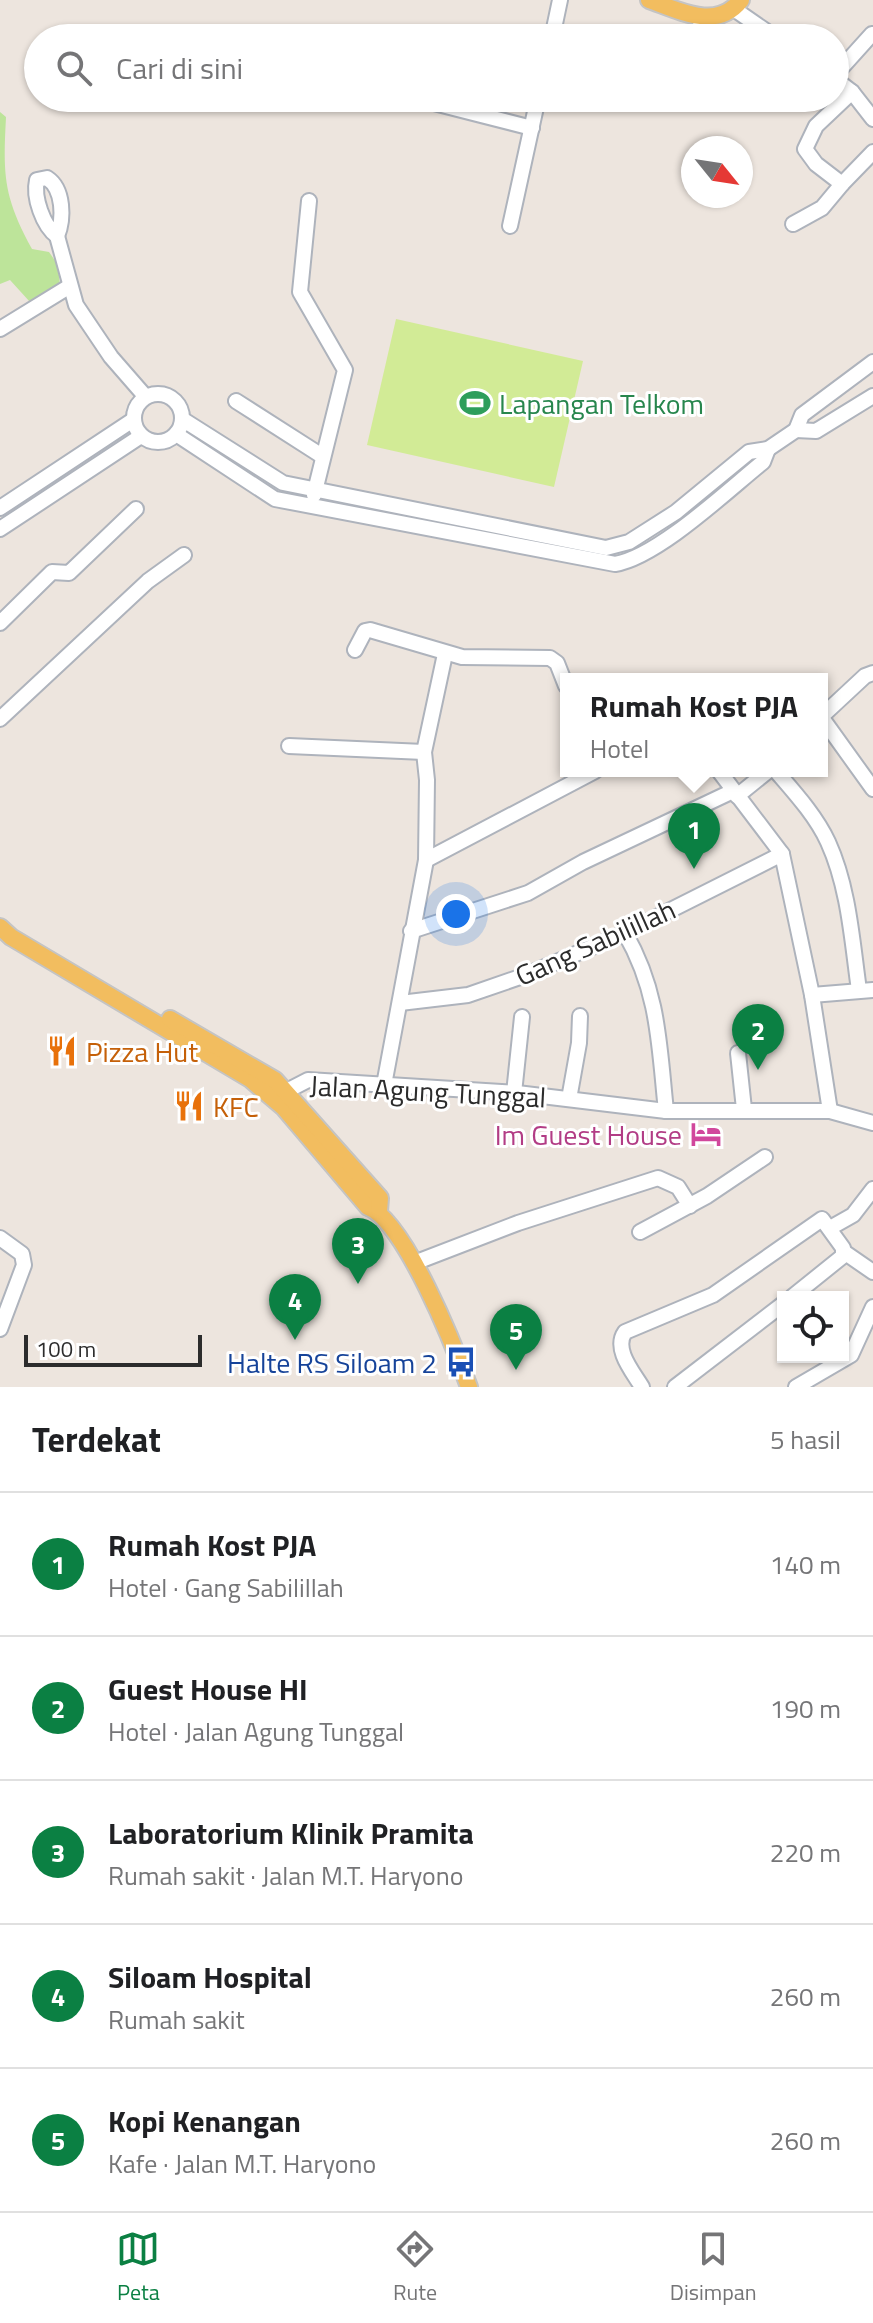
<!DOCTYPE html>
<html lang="id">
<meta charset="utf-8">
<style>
:root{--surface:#fff;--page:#f2f2f2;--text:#202124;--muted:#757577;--line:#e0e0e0;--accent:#0b8043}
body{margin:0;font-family:"Titillium Web",sans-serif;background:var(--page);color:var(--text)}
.controls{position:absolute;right:24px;bottom:24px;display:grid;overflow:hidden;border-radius:0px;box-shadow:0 2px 6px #0004}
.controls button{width:72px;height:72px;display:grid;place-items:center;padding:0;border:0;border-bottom:2px solid var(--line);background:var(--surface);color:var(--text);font:40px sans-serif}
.compass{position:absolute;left:681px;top:136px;width:72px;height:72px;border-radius:50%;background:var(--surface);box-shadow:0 2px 6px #0004;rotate:120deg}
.scale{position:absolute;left:24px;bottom:20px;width:178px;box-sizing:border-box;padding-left:8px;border:4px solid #2c2c2c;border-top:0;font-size:22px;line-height:28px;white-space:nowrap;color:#2c2c2c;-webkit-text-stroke:6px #fff;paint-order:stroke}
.you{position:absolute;left:456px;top:914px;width:28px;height:28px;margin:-20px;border:6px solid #fff;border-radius:50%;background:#1a73e8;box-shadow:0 0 0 12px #1a73e833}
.badge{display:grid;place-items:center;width:52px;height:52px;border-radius:50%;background:var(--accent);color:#fff;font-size:26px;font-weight:700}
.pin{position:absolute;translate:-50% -66px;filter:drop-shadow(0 2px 4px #0008)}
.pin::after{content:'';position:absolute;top:42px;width:28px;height:24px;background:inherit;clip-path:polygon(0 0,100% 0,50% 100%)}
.popup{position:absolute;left:560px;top:673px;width:268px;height:104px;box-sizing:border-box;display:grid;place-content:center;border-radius:0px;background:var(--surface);filter:drop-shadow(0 2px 6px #0005);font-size:26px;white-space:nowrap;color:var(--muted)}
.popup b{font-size:30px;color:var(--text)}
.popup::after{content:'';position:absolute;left:50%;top:100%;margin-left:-16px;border:16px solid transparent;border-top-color:var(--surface)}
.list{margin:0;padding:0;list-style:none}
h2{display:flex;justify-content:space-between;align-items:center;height:104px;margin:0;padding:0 32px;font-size:34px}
h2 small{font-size:26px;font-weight:400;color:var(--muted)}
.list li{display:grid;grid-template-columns:52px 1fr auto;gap:24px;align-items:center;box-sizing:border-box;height:144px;padding:0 32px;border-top:2px solid var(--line)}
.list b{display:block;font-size:30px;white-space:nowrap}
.list p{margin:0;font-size:26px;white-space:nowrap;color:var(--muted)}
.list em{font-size:26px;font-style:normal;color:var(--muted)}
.icon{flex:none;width:44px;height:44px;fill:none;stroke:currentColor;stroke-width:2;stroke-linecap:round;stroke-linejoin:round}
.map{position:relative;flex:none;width:873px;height:1387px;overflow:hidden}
.search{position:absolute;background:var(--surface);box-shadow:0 2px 6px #0004;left:24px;right:24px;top:24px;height:88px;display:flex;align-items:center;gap:20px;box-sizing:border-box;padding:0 28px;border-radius:44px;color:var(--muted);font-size:30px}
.sheet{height:824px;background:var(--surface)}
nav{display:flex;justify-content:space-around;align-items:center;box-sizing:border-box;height:112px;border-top:2px solid var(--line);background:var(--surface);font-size:22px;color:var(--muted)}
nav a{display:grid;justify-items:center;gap:4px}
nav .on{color:var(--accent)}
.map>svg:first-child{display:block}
</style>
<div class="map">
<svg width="873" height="1387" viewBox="0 0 873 1387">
<rect width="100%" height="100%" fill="#ede5de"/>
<path fill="#bde49a" d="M 0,112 L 6,117 C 3,175 3,196 32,249 L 49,252 L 58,265 L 60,286 L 30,302 L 10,280 L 0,284 Z"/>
<path fill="#d2eb96" d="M 396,319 L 583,361 L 554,487 L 367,445 Z"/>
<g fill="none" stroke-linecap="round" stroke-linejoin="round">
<g stroke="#aeb3bc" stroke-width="18">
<g id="minor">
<path d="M 734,9 L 776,38"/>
<path d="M 697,15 L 708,38"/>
<path d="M 552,38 L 560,0"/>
<path d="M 835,75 L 872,34"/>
<path d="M 835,79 L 852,92 L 873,119"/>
<path d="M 852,92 L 816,126 L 805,149 L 816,164 L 842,184 L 873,152"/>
<path d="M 715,98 L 715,101"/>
<path d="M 434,103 L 532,128"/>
<path d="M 47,178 C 64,189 64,219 57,236 C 43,226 33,197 37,180 Z"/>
<path d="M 309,201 L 300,292 L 345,370 L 314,495"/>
<path d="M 793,224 L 822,208 L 842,184"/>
<path d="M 510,226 L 538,98"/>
<path d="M 57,236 L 76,305 L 111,357 L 145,396"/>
<path d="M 0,329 L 70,286"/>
<circle cx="158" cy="418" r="24"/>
<path d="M 236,401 L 322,456"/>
<path d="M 182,419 L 283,483 L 606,548 L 629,542 L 676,512 L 749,452 L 768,449 L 796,430 L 802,415 L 873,362"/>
<path d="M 796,430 L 816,431 L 873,396"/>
<path d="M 176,434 L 275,499 L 615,564 C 658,557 728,490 763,462 L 768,449"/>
<path d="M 0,508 L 133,420"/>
<path d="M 0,529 L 141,436"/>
<path d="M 0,623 L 52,572 L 69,573 L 136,509"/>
<path d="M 355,650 L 365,631 L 370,630 L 462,657 L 550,658 L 557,663 L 566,686"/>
<path d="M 822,716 L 865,676 L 873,673"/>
<path d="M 822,718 L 873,789"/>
<path d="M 0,719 L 148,581 L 184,555"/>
<path d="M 289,746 L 424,752"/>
<path d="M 719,771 L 782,854 L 812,995 L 830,1111"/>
<path d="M 776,771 C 795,793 816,816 828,842 C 849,888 852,941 859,990"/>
<path d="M 737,796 L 768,771"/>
<path d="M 426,860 L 595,771"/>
<path d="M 411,931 L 528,893 L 583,862 L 733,791"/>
<path d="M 625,933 C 659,992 659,1045 666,1111"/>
<path d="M 812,995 L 873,990"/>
<path d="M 400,1003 L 468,995 L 526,975 L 625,933 L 782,854"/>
<path d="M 738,1053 L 744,1109"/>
<path d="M 384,1085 L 426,860 L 427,780 L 424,752 L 445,654"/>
<path d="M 514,1093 L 522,1017"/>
<path d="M 277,1096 L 308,1080 L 517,1093 L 666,1111 L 830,1111 L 873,1123"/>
<path d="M 569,1099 L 579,1043 L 580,1016"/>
<path d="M 830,1228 L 853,1215 L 873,1189"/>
<path d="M 640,1232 L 707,1196 L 765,1157"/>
<path d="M 0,1238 L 22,1254 L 24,1265 L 0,1329"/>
<path d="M 844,1252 L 873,1272"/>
<path d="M 414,1263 L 518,1223 L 658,1178 L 678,1187 L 690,1206"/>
<path d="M 642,1387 C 633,1372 613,1349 625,1332 L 713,1295 L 822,1219 L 843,1248 L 843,1256 L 792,1297"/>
<path d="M 675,1387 L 783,1304"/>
<path d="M 796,1387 L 851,1355 L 873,1307"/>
</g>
</g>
<g stroke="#c4c4c4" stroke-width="20">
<g id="major">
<path d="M 649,0 C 680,11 717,31 741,0"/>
<path d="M 0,927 L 11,937 L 250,1079 L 284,1108 L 368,1207 C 405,1221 455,1348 469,1387"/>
<path d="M 170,1019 L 275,1080 L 380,1198 L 379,1211"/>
</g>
</g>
<use href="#minor" stroke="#fff" stroke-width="14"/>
<use href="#major" stroke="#f2bd5f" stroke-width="16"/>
</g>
<defs>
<g id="stadium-bare" transform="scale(2.4)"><path d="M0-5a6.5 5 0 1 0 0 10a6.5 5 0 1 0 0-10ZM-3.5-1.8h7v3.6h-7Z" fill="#2e9e5b" stroke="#fff" stroke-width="2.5" paint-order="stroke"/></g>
<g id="restaurant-bare" transform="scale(2.4)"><path d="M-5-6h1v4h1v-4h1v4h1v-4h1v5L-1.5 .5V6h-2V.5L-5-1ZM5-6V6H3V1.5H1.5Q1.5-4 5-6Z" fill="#e8710a" stroke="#fff" stroke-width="2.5" paint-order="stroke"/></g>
<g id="hotel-bare" transform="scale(2.4)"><path d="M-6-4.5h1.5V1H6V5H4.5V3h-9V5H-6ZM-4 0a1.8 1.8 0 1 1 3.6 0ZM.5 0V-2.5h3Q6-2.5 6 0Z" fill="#d1479c" stroke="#fff" stroke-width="2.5" paint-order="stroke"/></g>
<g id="bus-bare" transform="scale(2.4)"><path d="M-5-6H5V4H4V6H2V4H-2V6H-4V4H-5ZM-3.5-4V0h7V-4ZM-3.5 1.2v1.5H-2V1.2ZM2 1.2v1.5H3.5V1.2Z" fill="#1a4fb4" stroke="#fff" stroke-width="2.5" paint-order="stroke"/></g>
</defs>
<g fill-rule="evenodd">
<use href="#stadium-bare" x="475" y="403"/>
<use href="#restaurant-bare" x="62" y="1051"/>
<use href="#restaurant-bare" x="189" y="1106"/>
<use href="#hotel-bare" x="706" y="1134"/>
<use href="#bus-bare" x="461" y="1362"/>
</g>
<g text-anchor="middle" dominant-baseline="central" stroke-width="6" stroke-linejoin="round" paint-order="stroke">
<g font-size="28" fill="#27864d" stroke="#fff" text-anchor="start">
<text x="499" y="403">Lapangan Telkom</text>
</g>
<g font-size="28" fill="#2c2c2c" stroke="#fff">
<text transform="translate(595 942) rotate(-24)">Gang Sabilillah</text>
<text transform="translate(428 1091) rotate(3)">Jalan Agung Tunggal</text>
</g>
<g font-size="28" fill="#c56008" stroke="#fff" text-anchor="start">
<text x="86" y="1051">Pizza Hut</text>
<text x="213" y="1106">KFC</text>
</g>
<g font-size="28" fill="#b23c85" stroke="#fff" text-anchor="end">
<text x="682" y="1134">Im Guest House</text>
</g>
<g font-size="28" fill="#164399" stroke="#fff" text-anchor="end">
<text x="437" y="1362">Halte RS Siloam 2</text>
</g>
</g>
</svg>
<div class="controls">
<button><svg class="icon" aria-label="locate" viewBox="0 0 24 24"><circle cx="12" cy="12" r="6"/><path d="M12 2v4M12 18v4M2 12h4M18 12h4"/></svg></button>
</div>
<svg class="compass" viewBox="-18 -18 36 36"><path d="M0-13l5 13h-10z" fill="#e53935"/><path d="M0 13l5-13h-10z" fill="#757577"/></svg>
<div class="scale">100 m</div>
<div class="you"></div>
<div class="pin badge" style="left:694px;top:869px">1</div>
<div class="popup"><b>Rumah Kost PJA</b>Hotel</div>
<div class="pin badge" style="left:758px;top:1070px">2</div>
<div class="pin badge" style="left:358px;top:1284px">3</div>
<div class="pin badge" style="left:295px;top:1340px">4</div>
<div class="pin badge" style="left:516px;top:1370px">5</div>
<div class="search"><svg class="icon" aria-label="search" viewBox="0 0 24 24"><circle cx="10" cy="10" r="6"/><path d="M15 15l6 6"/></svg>Cari di sini</div>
</div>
<section class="sheet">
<h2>Terdekat<small>5 hasil</small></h2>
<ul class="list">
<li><span class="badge">1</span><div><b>Rumah Kost PJA</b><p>Hotel · Gang Sabilillah</p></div><em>140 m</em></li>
<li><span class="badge">2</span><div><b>Guest House HI</b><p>Hotel · Jalan Agung Tunggal</p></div><em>190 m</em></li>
<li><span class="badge">3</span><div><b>Laboratorium Klinik Pramita</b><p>Rumah sakit · Jalan M.T. Haryono</p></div><em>220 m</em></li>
<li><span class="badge">4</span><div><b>Siloam Hospital</b><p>Rumah sakit</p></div><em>260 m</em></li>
<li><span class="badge">5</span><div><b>Kopi Kenangan</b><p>Kafe · Jalan M.T. Haryono</p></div><em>260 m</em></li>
</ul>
</section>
<nav>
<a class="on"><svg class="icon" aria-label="map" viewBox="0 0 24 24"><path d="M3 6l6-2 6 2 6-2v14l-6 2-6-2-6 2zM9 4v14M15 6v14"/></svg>Peta</a>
<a><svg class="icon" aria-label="directions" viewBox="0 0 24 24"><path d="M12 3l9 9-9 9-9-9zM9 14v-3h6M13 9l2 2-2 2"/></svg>Rute</a>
<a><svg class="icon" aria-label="saved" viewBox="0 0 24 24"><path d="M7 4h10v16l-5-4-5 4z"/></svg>Disimpan</a>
</nav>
